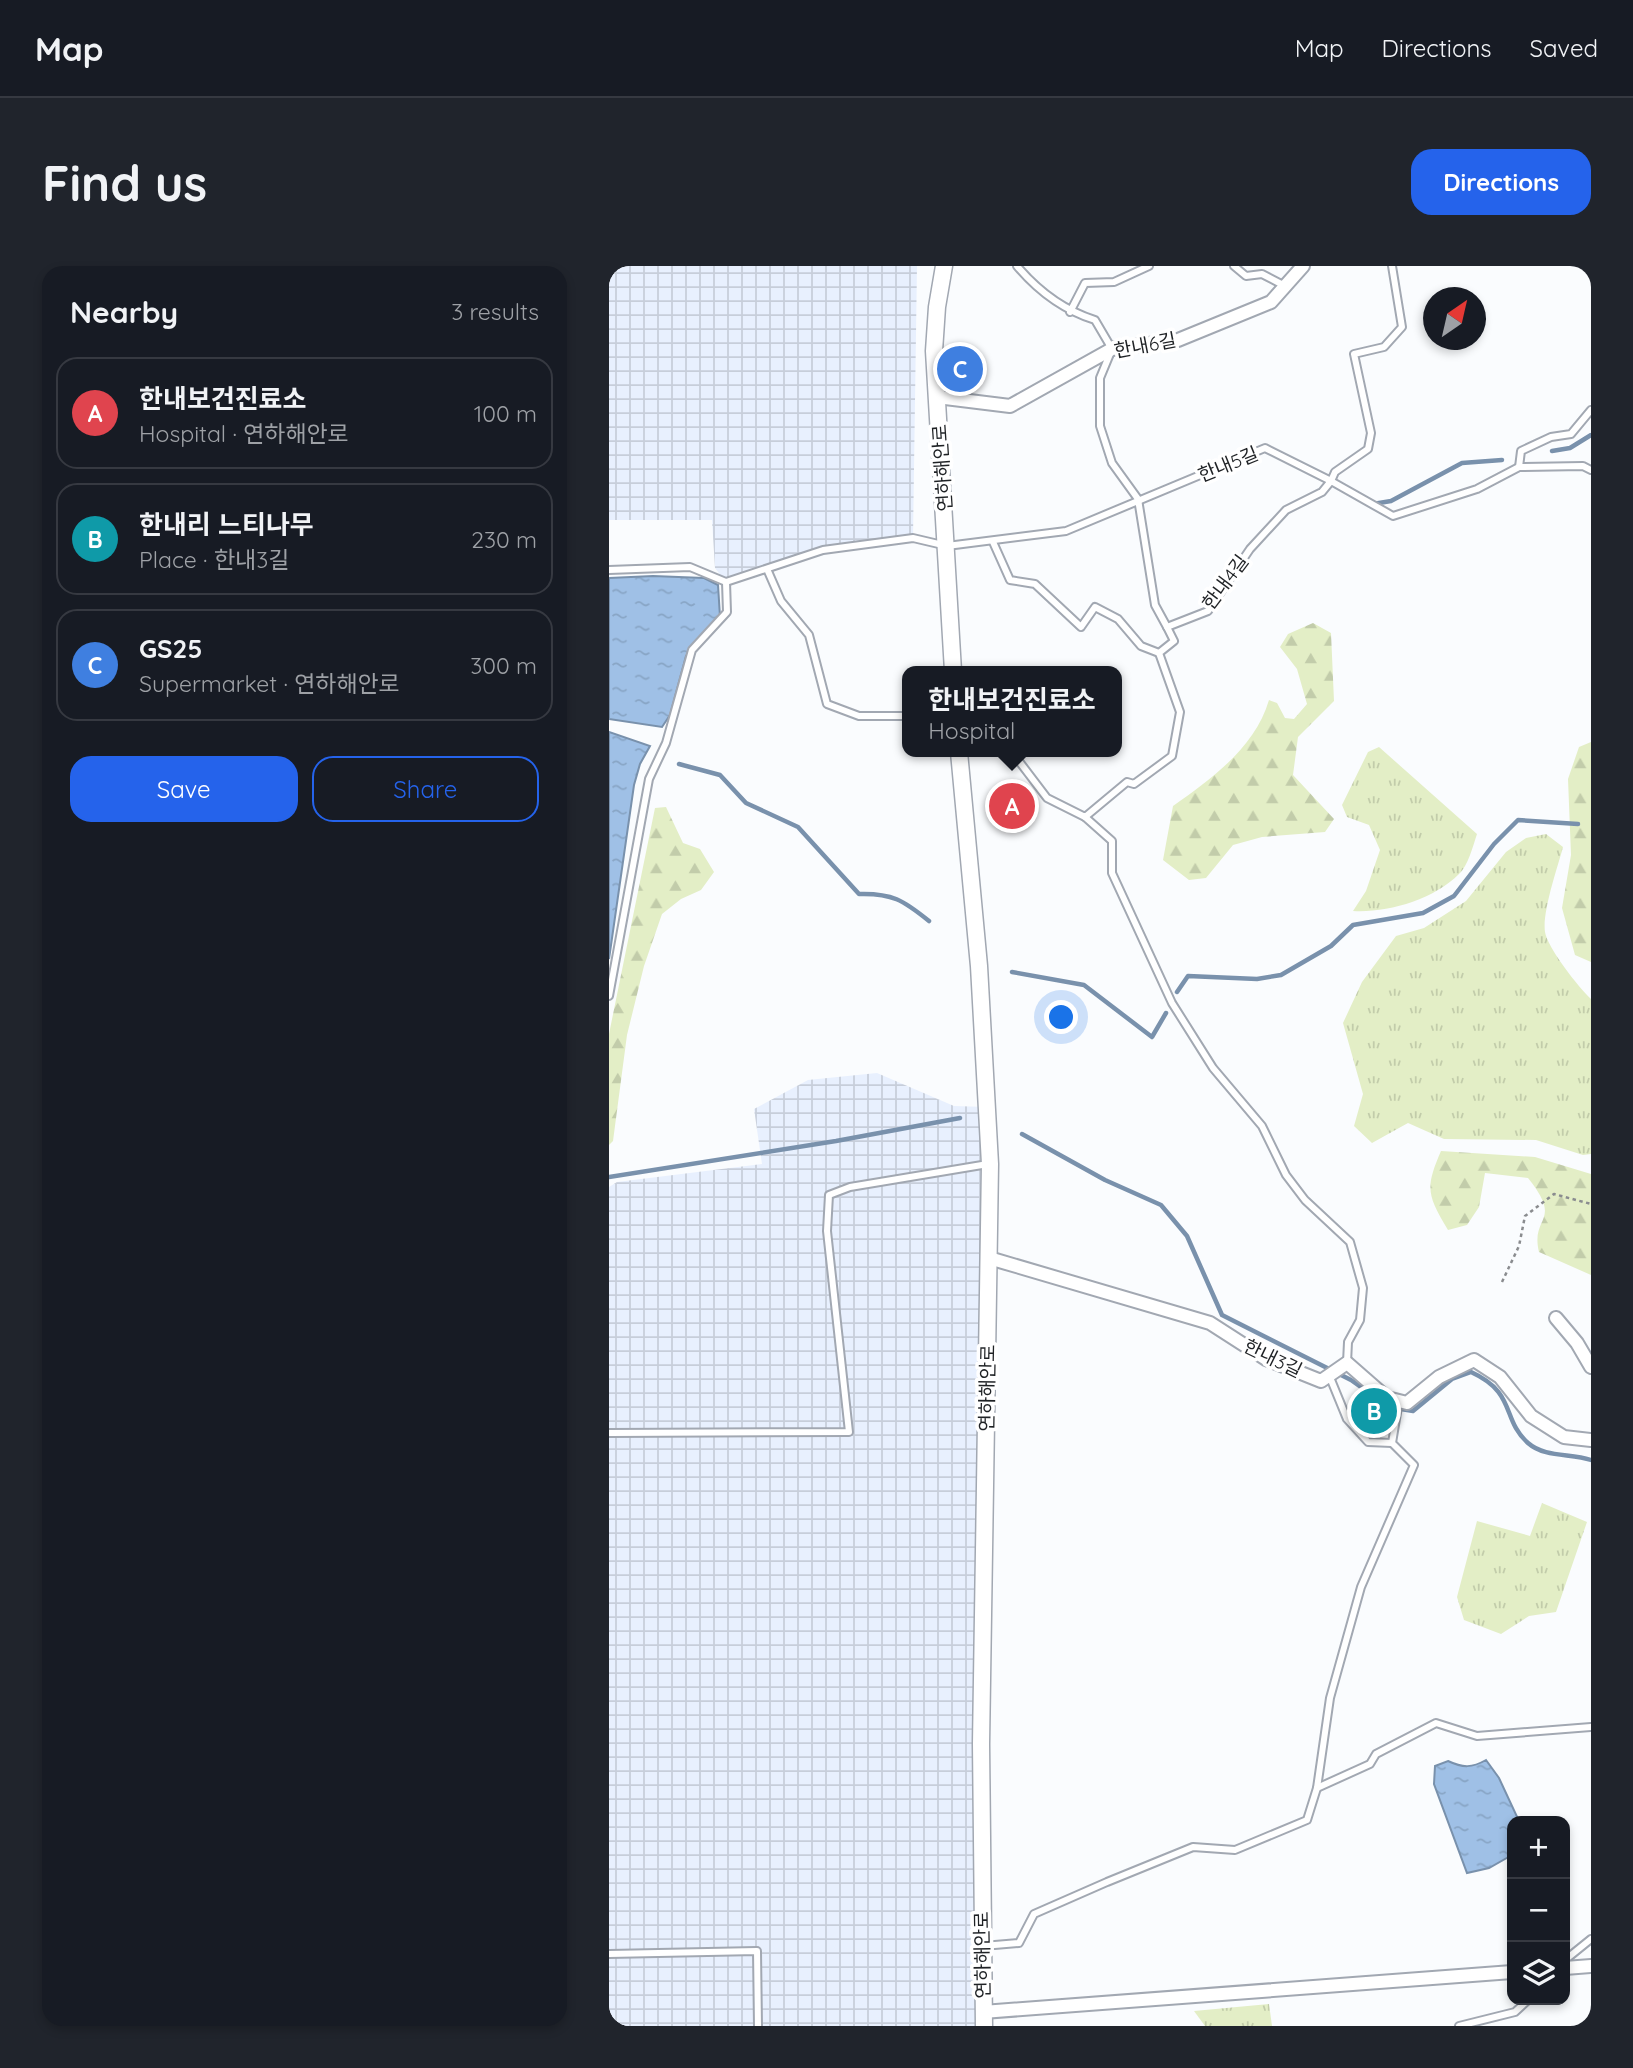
<!DOCTYPE html>
<meta charset="utf-8">
<style>
:root{--surface:#171b24;--page:#20242c;--text:#f1f3f6;--muted:#9ea1a6;--line:#363941;--accent:#2563eb}
body{margin:0;font-family:Quicksand,"Noto Sans KR",sans-serif;background:var(--page);color:var(--text)}
.controls{position:absolute;right:21px;bottom:21px;display:grid;overflow:hidden;border-radius:14px;box-shadow:0 4px 10px #0003}
.controls button{width:63px;height:63px;display:grid;place-items:center;padding:0;border:0;border-bottom:2px solid var(--line);background:var(--surface);color:var(--text);font:35px sans-serif}
.compass{position:absolute;left:814px;top:21px;width:63px;height:63px;border-radius:50%;background:var(--surface);box-shadow:0 4px 10px #0003;rotate:34deg}
.you{position:absolute;left:453px;top:752px;width:24px;height:24px;margin:-18px;border:5px solid #fff;border-radius:50%;background:#1a73e8;box-shadow:0 0 0 10px #1a73e833}
.badge{display:grid;place-items:center;width:46px;height:46px;border-radius:50%;background:var(--accent);color:#fff;font-size:23px;font-weight:700}
.pin{position:absolute;translate:-50% -50%;border:4px solid #fff;box-shadow:0 2px 7px #0006}
.popup{position:absolute;left:293px;top:400px;width:220px;height:91px;box-sizing:border-box;display:grid;place-content:center;border-radius:14px;background:var(--surface);filter:drop-shadow(0 2px 5px #0005);font-size:23px;white-space:nowrap;color:var(--muted)}
.popup b{font-size:26px;color:var(--text)}
.popup::after{content:'';position:absolute;left:50%;top:100%;margin-left:-14px;border:14px solid transparent;border-top-color:var(--surface)}
.list{margin:0;padding:0;list-style:none}
h2{display:flex;justify-content:space-between;align-items:center;height:91px;margin:0;padding:0 28px;font-size:30px}
h2 small{font-size:23px;font-weight:400;color:var(--muted)}
.list li{display:grid;grid-template-columns:46px 1fr auto;gap:21px;align-items:center;box-sizing:border-box;height:112px;margin:0 14px 14px;padding:0 14px;border:2px solid var(--line);border-radius:21px}
.list b{display:block;font-size:26px;white-space:nowrap}
.list p{margin:0;font-size:23px;white-space:nowrap;color:var(--muted)}
.list em{font-size:23px;font-style:normal;color:var(--muted)}
.actions{display:flex;gap:14px;padding:21px 28px}
.actions a{flex:1;padding:16px 0;border:2px solid var(--accent);border-radius:21px;text-align:center;font-size:24px;color:var(--accent)}
.actions .main{background:var(--accent);color:#fff}
.icon{flex:none;width:38px;height:38px;fill:none;stroke:currentColor;stroke-width:2;stroke-linecap:round;stroke-linejoin:round}
.map{position:relative;flex:none;width:982px;height:1760px;overflow:hidden;border-radius:21px}
header{display:flex;align-items:center;gap:42px;box-sizing:border-box;height:98px;padding:0 35px;background:var(--surface);border-bottom:2px solid var(--line)}
header strong{font-size:33px}
nav{display:flex;gap:38px;margin-inline-start:auto;font-size:24px}
.intro{display:flex;align-items:center;justify-content:space-between;box-sizing:border-box;height:168px;padding:0 42px}
h1{margin:0;font-size:49px}
.button{padding:18px 32px;border-radius:21px;background:var(--accent);color:#fff;font-size:24px;font-weight:700}
main{display:flex;gap:42px;padding:0 42px}
aside{flex:1;background:var(--surface);border-radius:21px;box-shadow:0 4px 10px #0003}
.map>svg:first-child{display:block}
</style>
<header>
<strong>Map</strong>
<nav><a>Map</a><a>Directions</a><a>Saved</a></nav>
</header>
<div class="intro"><h1>Find us</h1><a class="button">Directions</a></div>
<main>
<aside>
<h2>Nearby<small>3 results</small></h2>
<ul class="list">
<li><span class="badge" style="background:#e0444e">A</span><div><b>한내보건진료소</b><p>Hospital · 연하해안로</p></div><em>100 m</em></li>
<li><span class="badge" style="background:#0f9aa8">B</span><div><b>한내리 느티나무</b><p>Place · 한내3길</p></div><em>230 m</em></li>
<li><span class="badge" style="background:#3f7fe0">C</span><div><b>GS25</b><p>Supermarket · 연하해안로</p></div><em>300 m</em></li>
</ul>
<div class="actions"><a class="main">Save</a><a>Share</a></div>
</aside>
<div class="map">
<svg width="982" height="1760" viewBox="0 0 982 1760">
<defs>
<pattern id="industrial-grid" width="8" height="8" patternUnits="userSpaceOnUse" patternTransform="scale(1.75)"><rect width="8" height="8" fill="#e8f0fe"/><path d="M0 4h8M4 0v8" fill="none" stroke="#c7ceda"/></pattern>
<pattern id="grass-tufts" width="24" height="20" patternUnits="userSpaceOnUse" patternTransform="scale(1.75)"><rect width="24" height="20" fill="#e3eec6"/><path d="M3 7l-1-3M5 7V3M7 7l1-3M15 17l-1-3M17 17v-4M19 17l1-3" fill="none" stroke="#c2ccaa"/></pattern>
<pattern id="forest-firs" width="22" height="20" patternUnits="userSpaceOnUse" patternTransform="scale(1.75)"><rect width="22" height="20" fill="#e3eec6"/><path d="M5 1l3.5 6h-7zM16 11l3.5 6h-7z" fill="#c2ccaa"/></pattern>
<pattern id="water-ripples" width="26" height="14" patternUnits="userSpaceOnUse" patternTransform="scale(1.75)"><rect width="26" height="14" fill="#9fc0e6"/><path d="M2 4q2-2 4 0t4 0M15 11q2-2 4 0t4 0" fill="none" stroke="#88a5c5"/></pattern>
</defs>
<rect width="100%" height="100%" fill="#fafcfe"/>
<g fill="url(#industrial-grid)">
<path d="M 0,0 L 308,0 L 304,272 L 214,284 L 117,316 L 106,302 L 103,254 L 0,254 Z"/>
<path d="M 268,807 L 345,840 L 378,841 L 375,1760 L 0,1760 L 0,921 L 8,916 L 153,898 L 145,843 L 199,814 Z"/>
</g>
<g fill="url(#grass-tufts)">
<path d="M 770,481 L 868,568 C 864,580 859,600 850,608 C 824,634 778,647 744,645 L 757,625 L 771,584 L 760,559 L 738,551 L 733,539 L 759,486 Z"/>
<path d="M 937,568 L 954,581 C 949,600 933,646 936,666 C 938,681 970,722 982,733 L 982,888 L 974,889 L 927,874 L 835,873 L 799,857 L 763,877 L 745,860 L 754,828 L 734,757 L 753,716 L 787,670 L 815,662 L 857,635 L 897,586 L 917,572 Z"/>
<path d="M 933,1237 L 978,1256 L 947,1346 L 920,1350 L 892,1368 L 855,1354 L 848,1331 L 868,1255 L 921,1270 Z"/>
<path d="M 660,1738 L 663,1760 L 596,1760 L 585,1745 Z"/>
</g>
<g fill="url(#forest-firs)">
<path d="M 704,357 L 722,367 L 725,435 L 689,471 L 684,509 L 725,553 L 716,566 L 653,571 L 624,579 L 597,612 L 580,614 L 554,594 L 564,540 C 602,513 646,482 660,434 L 668,437 L 676,452 L 685,453 L 698,438 L 688,403 L 671,381 L 679,368 Z"/>
<path d="M 982,476 L 982,696 L 966,689 L 953,642 L 962,589 L 959,513 L 970,481 Z"/>
<path d="M 57,541 L 74,577 L 91,583 L 105,606 L 92,624 L 72,633 L 53,648 L 35,700 L 18,769 L 4,875 L 0,879 L 0,768 L 46,542 Z"/>
<path d="M 832,885 L 926,891 L 982,908 L 982,1009 L 930,986 C 921,949 955,957 919,912 L 876,907 L 870,941 L 858,959 L 839,964 C 818,929 816,922 832,885 Z"/>
</g>
<g fill="url(#water-ripples)" stroke="#7991ac" stroke-width="2">
<path d="M 44,310 L 95,312 L 109,319 L 111,351 L 77,390 L 61,449 L 53,461 L 0,453 L 0,312 Z"/>
<path d="M 0,466 L 41,480 L 31,498 L 25,519 L 0,693 Z"/>
<path d="M 877,1494 L 890,1512 L 910,1555 L 903,1555 L 903,1589 L 880,1602 L 858,1607 L 825,1518 L 826,1500 L 839,1495 C 854,1502 863,1502 877,1494 Z"/>
</g>
<g fill="none" stroke-linecap="round" stroke-linejoin="round">
<g stroke="#7991ac" stroke-width="4.5">
<path d="M 943,185 L 961,182 L 982,169"/>
<path d="M 764,238 L 782,235 L 853,197 L 893,194"/>
<path d="M 70,498 L 111,509 L 137,537 L 189,561 L 250,628 C 283,627 294,634 320,655"/>
<path d="M 403,706 L 475,719 L 543,771 L 557,747"/>
<path d="M 568,726 L 579,710 L 648,713 L 672,709 L 722,680 L 744,659 L 814,647 L 845,630 L 885,578 L 909,554 L 969,558"/>
<path d="M 413,868 L 496,914 L 552,939 L 578,970 L 613,1049 L 742,1114 L 780,1141 L 804,1145 L 843,1113 L 862,1106 C 908,1127 892,1153 919,1177 C 936,1192 962,1187 982,1194"/>
<path d="M 0,911 L 227,875 L 351,852"/>
</g>
<g stroke="#a2a8b2" stroke-width="10">
<g id="service">
<path d="M 408,0 C 430,26 454,44 486,54 L 503,83 L 491,112 L 491,160 L 503,197 L 529,233 L 546,339 L 558,361"/>
<path d="M 625,0 L 637,10 L 653,8 L 676,20"/>
<path d="M 461,46 L 476,17 L 505,16 L 540,0"/>
<path d="M 910,201 L 912,185 L 942,171 L 962,168 L 982,144"/>
<path d="M 384,276 L 401,314 L 426,318 L 472,361 L 486,341 L 509,353 L 532,380 L 550,387"/>
<path d="M 158,303 L 172,335 L 200,369 L 218,438 L 250,450 L 298,450"/>
<path d="M 0,304 L 81,301 L 117,316 L 214,284 L 304,272 L 338,280 L 457,265 L 656,182 L 722,215 L 726,206 L 759,183 L 762,167 L 745,88 L 775,81 L 793,61 L 783,0"/>
<path d="M 403,486 L 438,532 L 476,551 L 518,516 L 525,518 L 563,490 L 571,446 L 550,387 L 565,375 L 558,361 L 599,345 L 641,283 L 677,244 L 713,226 L 722,215 L 784,250 L 868,223 L 910,201 L 974,200 L 982,204"/>
<path d="M 476,551 L 503,575 L 503,607 L 563,737 L 604,802 L 653,860 L 677,909 L 696,934 L 741,976 L 754,1022 L 751,1054 L 739,1076 L 738,1097"/>
<path d="M 0,730 L 40,513 L 57,477 L 83,384 L 118,346 L 117,316"/>
<path d="M 720,1109 L 738,1153 L 759,1176 L 783,1177"/>
<path d="M 0,1167 L 240,1166 L 218,965 L 220,929 L 241,921 L 379,898"/>
<path d="M 708,1522 L 761,1498 L 767,1488 L 827,1457 L 868,1470 L 982,1461"/>
<path d="M 374,1680 L 410,1677 L 425,1648 L 498,1616 L 584,1581 L 626,1584 L 698,1554 L 708,1522 L 721,1432 L 752,1321 L 805,1199 L 783,1177 L 790,1135"/>
<path d="M 0,1688 L 148,1685 L 149,1760"/>
<path d="M 956,1694 L 982,1673"/>
<path d="M 850,1760 L 906,1746 L 919,1734"/>
</g>
</g>
<g stroke="#a2a8b2" stroke-width="16">
<g id="minor">
<path d="M 328,131 L 401,140 L 503,83 L 569,74 L 662,36 L 694,0"/>
<path d="M 380,992 L 601,1057 L 657,1093 L 712,1115 L 738,1097 L 778,1132 L 798,1137 L 830,1111 L 865,1094 L 891,1111 L 922,1150 L 955,1171 L 982,1174"/>
<path d="M 947,1052 L 968,1077 L 982,1101"/>
<path d="M 956,1702 L 982,1700"/>
<path d="M 374,1746 L 903,1706"/>
</g>
</g>
<g stroke="#a2a8b2" stroke-width="19">
<g id="tertiary">
<path d="M 335,0 L 328,41 L 325,85 L 344,405"/>
<path d="M 350,486 L 370,700 L 381,898 L 372,1478 L 375,1760"/>
</g>
</g>
<path stroke="#8a8c8f" stroke-width="2.5" stroke-dasharray="3.5 3.5" stroke-linecap="butt" d="M 893,1016 L 910,980 L 916,950 L 945,928 L 982,938"/>
<use href="#service" stroke="#fff" stroke-width="6"/>
<use href="#minor" stroke="#fff" stroke-width="12"/>
<use href="#tertiary" stroke="#fff" stroke-width="16"/>
</g>
<g text-anchor="middle" dominant-baseline="central" stroke-width="7" stroke-linejoin="round" paint-order="stroke">
<g font-size="19" fill="#1f2225" stroke="#fff">
<text transform="translate(536 79) rotate(-11)">한내6길</text>
<text transform="translate(619 198) rotate(-22)">한내5길</text>
<text transform="translate(333 202) rotate(-94)">연하해안로</text>
<text transform="translate(616 316) rotate(-53)">한내4길</text>
<text transform="translate(664 1092) rotate(26)">한내3길</text>
<text transform="translate(378 1122) rotate(-89)">연하해안로</text>
<text transform="translate(373 1689) rotate(-91)">연하해안로</text>
</g>
</g>
</svg>
<div class="controls">
<button>+</button>
<button>−</button>
<button><svg class="icon" aria-label="layers" viewBox="0 0 24 24"><path d="M12 4l9 5-9 5-9-5zM3 14l9 5 9-5"/></svg></button>
</div>
<svg class="compass" viewBox="-18 -18 36 36"><path d="M0-13l5 13h-10z" fill="#e53935"/><path d="M0 13l5-13h-10z" fill="#9ea1a6"/></svg>
<div class="you"></div>
<div class="pin badge" style="left:403px;top:540px;background:#e0444e">A</div>
<div class="popup"><b>한내보건진료소</b>Hospital</div>
<div class="pin badge" style="left:765px;top:1145px;background:#0f9aa8">B</div>
<div class="pin badge" style="left:351px;top:103px;background:#3f7fe0">C</div>
</div>
</main>
